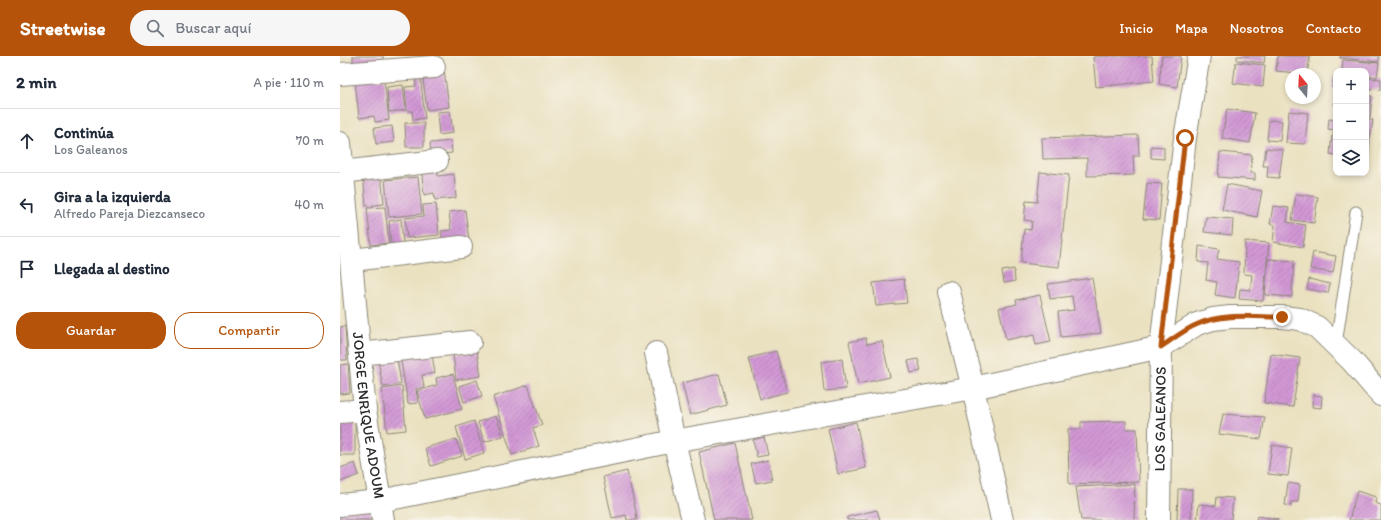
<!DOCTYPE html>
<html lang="es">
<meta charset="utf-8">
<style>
:root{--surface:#fff;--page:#f6f6f7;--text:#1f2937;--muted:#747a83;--line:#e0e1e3;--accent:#b45309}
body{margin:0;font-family:Itim,sans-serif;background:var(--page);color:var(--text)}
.controls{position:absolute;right:12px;top:12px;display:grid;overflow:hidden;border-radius:8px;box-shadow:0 2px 6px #0003}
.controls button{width:36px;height:36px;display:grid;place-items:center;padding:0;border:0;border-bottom:1px solid var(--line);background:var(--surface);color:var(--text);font:20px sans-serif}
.compass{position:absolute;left:945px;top:12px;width:36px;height:36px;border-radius:50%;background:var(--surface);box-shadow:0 2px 6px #0003;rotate:342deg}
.stop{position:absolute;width:12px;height:12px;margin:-9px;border:3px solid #b45309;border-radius:50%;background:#fff}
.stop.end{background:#b45309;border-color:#fff;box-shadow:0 1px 4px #0008}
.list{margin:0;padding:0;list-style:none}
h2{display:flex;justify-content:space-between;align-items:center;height:52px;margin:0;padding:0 16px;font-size:17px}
h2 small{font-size:13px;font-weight:400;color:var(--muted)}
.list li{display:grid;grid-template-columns:26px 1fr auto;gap:12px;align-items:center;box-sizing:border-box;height:64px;padding:0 16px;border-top:1px solid var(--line)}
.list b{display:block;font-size:15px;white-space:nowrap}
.list p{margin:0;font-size:13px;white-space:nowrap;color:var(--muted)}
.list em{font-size:13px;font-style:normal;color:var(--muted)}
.actions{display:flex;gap:8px;padding:12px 16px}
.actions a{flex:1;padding:9px 0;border:1px solid var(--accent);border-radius:16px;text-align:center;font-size:14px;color:var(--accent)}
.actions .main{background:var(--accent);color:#fff}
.icon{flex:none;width:22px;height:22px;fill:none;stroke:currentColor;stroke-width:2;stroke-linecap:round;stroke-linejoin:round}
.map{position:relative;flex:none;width:1041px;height:464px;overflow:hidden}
header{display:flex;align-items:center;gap:24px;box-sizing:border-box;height:56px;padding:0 20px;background:var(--accent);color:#fff}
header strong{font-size:19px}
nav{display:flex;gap:22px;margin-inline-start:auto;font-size:14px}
.search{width:280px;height:36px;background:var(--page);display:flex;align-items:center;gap:10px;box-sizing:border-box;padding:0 14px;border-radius:22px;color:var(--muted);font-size:15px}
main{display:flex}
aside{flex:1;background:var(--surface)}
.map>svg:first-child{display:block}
</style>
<header>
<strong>Streetwise</strong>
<div class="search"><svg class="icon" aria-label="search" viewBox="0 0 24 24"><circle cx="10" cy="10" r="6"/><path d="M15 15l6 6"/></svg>Buscar aquí</div>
<nav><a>Inicio</a><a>Mapa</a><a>Nosotros</a><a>Contacto</a></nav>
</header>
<main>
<aside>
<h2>2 min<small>A pie · 110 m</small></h2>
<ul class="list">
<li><svg class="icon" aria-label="ahead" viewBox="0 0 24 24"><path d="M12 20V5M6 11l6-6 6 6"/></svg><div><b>Continúa</b><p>Los Galeanos</p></div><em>70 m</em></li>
<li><svg class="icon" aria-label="left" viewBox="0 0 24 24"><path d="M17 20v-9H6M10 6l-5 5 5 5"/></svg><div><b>Gira a la izquierda</b><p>Alfredo Pareja Diezcanseco</p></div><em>40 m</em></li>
<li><svg class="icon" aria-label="arrive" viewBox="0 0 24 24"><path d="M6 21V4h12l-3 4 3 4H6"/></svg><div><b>Llegada al destino</b></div></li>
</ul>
<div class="actions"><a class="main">Guardar</a><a>Compartir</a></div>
</aside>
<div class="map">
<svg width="1041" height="464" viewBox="0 0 1041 464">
<defs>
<pattern id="building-hatch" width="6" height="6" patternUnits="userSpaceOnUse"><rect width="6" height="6" fill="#d298d6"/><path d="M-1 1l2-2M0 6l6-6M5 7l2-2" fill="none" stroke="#ab7cae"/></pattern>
</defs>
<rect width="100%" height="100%" fill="#f7f3e8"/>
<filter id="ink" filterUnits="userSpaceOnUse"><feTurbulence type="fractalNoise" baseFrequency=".025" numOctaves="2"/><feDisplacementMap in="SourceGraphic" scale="8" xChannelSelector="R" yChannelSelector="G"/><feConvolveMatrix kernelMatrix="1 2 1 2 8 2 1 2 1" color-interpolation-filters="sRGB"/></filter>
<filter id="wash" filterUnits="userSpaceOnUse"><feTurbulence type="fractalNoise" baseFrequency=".012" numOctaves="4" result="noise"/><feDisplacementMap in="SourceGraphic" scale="16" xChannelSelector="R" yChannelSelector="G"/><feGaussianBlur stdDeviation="0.9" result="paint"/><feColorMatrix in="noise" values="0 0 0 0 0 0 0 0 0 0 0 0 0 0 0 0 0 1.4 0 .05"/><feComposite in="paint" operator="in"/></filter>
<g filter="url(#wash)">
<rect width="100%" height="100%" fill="#eae1c0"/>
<g id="blocks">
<g fill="url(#building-hatch)">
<path d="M 13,0 L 43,0 L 44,5 L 13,8 Z"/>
<path d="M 767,0 L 812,0 L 814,25 L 756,31 L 753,1 Z"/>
<path d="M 822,0 L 841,0 L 837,31 L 819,28 Z"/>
<path d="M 897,0 L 925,0 L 924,7 L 897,4 Z"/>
<path d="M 938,0 L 970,0 L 967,18 L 936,15 Z"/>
<path d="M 1000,0 L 1039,0 L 1039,6 L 1000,2 Z"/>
<path d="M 1003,4 L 1039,7 L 1037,21 L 1026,20 L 1026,15 L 1002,15 Z"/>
<path d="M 896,6 L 925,9 L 923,31 L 893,27 Z"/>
<path d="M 104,13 L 109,51 L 87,54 L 82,16 Z"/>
<path d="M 80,18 L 85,62 L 73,64 L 72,55 L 67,55 L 65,31 L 76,30 L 75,19 Z"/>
<path d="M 994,19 L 996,19 L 996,32 L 992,32 Z"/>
<path d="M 1026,22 L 1041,23 L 1041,34 L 1030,33 L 1030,35 L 1026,35 Z"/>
<path d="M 44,23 L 49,64 L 35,66 L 34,60 L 19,62 L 15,24 Z"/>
<path d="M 63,29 L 66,54 L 49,56 L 47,31 Z"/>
<path d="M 995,39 L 996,39 L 996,49 L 994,49 Z"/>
<path d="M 1026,40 L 1032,40 L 1030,61 L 1026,61 Z"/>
<path d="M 887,53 L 915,57 L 910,87 L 882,82 Z"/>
<path d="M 110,55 L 113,77 L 99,79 L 97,56 Z"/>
<path d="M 949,55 L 968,57 L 965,88 L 946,87 Z"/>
<path d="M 989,63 L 996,64 L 996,78 L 993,78 L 994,74 L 988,73 Z"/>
<path d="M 1026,63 L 1033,64 L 1030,83 L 1026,82 Z"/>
<path d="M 929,64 L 942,65 L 940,85 L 927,84 Z"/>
<path d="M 65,67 L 84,67 L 84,91 L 66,91 Z"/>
<path d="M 52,70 L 54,86 L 36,88 L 34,72 Z"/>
<path d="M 798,79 L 799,100 L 793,100 L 794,119 L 747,120 L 747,102 L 703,103 L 702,82 Z"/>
<path d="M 992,80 L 996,80 L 996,99 L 990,98 Z"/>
<path d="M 1026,84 L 1030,84 L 1029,101 L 1026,101 Z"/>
<path d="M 111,85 L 112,97 L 91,99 L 90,87 Z"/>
<path d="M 811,90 L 824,91 L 824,103 L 811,102 Z"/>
<path d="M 926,92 L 943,94 L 939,122 L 927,121 L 928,110 L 923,110 Z"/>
<path d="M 880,96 L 912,99 L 910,117 L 915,117 L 915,124 L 878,121 Z"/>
<path d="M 97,109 L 98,120 L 114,118 L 116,142 L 95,144 L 94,137 L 84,139 L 81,110 Z"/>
<path d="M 700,116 L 729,119 L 719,211 L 681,207 L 684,173 L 691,174 L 692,165 L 684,164 L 686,145 L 697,146 Z"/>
<path d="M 41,118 L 44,148 L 26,150 L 23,120 Z"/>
<path d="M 78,121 L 82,158 L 49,161 L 45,124 Z"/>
<path d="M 807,127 L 822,128 L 819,164 L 803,163 Z"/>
<path d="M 887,128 L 922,135 L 917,161 L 882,154 Z"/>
<path d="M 956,138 L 978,141 L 974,167 L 952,164 Z"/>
<path d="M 96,148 L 99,179 L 67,182 L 65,162 L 84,160 L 83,149 Z"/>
<path d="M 933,150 L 949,152 L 947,166 L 966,169 L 963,191 L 933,186 L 935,169 L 930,168 Z"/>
<path d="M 45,151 L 49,187 L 31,189 L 27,152 Z"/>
<path d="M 125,154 L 129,184 L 103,187 L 101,175 L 111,174 L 109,156 Z"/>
<path d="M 866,161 L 893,163 L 892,179 L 864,176 Z"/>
<path d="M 61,163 L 63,187 L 51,189 L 49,165 Z"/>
<path d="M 905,185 L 929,187 L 923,245 L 899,243 L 900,233 L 910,234 L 912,219 L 904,218 Z"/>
<path d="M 859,190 L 879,193 L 877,203 L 899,206 L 895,242 L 875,239 L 877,226 L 866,224 L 868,207 L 858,206 Z"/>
<path d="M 973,196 L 996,200 L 993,217 L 970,213 Z"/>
<path d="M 928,203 L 954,205 L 952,241 L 925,239 Z"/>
<path d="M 674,213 L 675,225 L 664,227 L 662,215 Z"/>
<path d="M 752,222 L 761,277 L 721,281 L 718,256 L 734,254 L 732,240 L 710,243 L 708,228 Z"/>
<path d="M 564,223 L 567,247 L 536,250 L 533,227 Z"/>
<path d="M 969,223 L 990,228 L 988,237 L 967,233 Z"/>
<path d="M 700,239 L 711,286 L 696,289 L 694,279 L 685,281 L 684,280 L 666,284 L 659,252 L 677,248 L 676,244 Z"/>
<path d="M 5,270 L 7,304 L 0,304 L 0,271 Z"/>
<path d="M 526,282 L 527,288 L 542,285 L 550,321 L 518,328 L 509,286 Z"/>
<path d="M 91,293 L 95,317 L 82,319 L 84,331 L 76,333 L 78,347 L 68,348 L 60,299 Z"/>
<path d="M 137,295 L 141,320 L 116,324 L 113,298 Z"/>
<path d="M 436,295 L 447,336 L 420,343 L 409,302 Z"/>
<path d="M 56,296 L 61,328 L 43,331 L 37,299 Z"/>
<path d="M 931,298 L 960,302 L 953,351 L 924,347 Z"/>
<path d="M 502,303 L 506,333 L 484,335 L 481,306 Z"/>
<path d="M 578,303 L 581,315 L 571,317 L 568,305 Z"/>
<path d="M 8,308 L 10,337 L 0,338 L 0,309 Z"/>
<path d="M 113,318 L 122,353 L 85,363 L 77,335 L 97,329 L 96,322 Z"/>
<path d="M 379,318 L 387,349 L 350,359 L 342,327 Z"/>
<path d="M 137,324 L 142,340 L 124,346 L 119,330 Z"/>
<path d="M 188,329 L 202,369 L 193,372 L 199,390 L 172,399 L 153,341 Z"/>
<path d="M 62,330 L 66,374 L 47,376 L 42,333 Z"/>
<path d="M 973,339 L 982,340 L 981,352 L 972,351 Z"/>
<path d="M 883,358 L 925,361 L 921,383 L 879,378 Z"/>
<path d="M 15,360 L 15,399 L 0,399 L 0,361 Z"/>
<path d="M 156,360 L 163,380 L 144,386 L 138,366 Z"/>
<path d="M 134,365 L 144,397 L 125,403 L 116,371 Z"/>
<path d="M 786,365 L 786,373 L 797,373 L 799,426 L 729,428 L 728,373 L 741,373 L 741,366 Z"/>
<path d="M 516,366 L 526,412 L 498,418 L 488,373 Z"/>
<path d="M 424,381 L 428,399 L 417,401 L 413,384 Z"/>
<path d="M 116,383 L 122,400 L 91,410 L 85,392 Z"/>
<path d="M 395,387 L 412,464 L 374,464 L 359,396 Z"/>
<path d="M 932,389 L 952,392 L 948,420 L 928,418 Z"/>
<path d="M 428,404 L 432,424 L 416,427 L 411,408 Z"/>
<path d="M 15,407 L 19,419 L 0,426 L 0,412 Z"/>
<path d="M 287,415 L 296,456 L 297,464 L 287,464 L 286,459 L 272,462 L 263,421 Z"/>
<path d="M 948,427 L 960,429 L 958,446 L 951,446 L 951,450 L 945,449 Z"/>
<path d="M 795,428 L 794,464 L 741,464 L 736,431 Z"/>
<path d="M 838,433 L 852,433 L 851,464 L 837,464 Z"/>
<path d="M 1017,435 L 1036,441 L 1035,447 L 1041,449 L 1041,464 L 1009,464 Z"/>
<path d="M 877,441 L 893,442 L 891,464 L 857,464 L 859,448 L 876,450 Z"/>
<path d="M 30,451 L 32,464 L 0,464 L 0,456 Z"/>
<path d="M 537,454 L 540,464 L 507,464 L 507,461 Z"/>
<path d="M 917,460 L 938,463 L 938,464 L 916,464 Z"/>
</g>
</g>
</g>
<g filter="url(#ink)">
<use href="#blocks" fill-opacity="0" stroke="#8a8676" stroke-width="1"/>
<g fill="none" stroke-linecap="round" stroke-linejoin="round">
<g stroke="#8a8676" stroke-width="13">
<path id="service" d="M 996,288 L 1016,156"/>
</g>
<g stroke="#8a8676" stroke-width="24">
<g id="minor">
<path d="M 0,18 L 94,11"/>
<path id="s1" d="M 0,87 L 25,354 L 43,464"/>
<path d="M 2,116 L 97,105"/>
<path d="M 12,204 L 121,191"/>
<path d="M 609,236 L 633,332 L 662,464"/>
<path d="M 316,297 L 334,385 L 353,464"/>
<path d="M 20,298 L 130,286"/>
<path d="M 0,356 L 25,354"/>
<path d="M 0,449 L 40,445 L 334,385 L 633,332 L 821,291 L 857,268 L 873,263 L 890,261 L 942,261 L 960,263 L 977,271 L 1012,305 L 1041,339"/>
<path id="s2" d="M 819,464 L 821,291 L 845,82 L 859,0"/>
</g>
</g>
<use href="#service" stroke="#fff" stroke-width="11"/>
<use href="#minor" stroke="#fff" stroke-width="22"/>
</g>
</g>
<g fill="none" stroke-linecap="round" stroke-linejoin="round" filter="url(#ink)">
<path stroke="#b45309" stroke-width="5" d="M 845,82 L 821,291 C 833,283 845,273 858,268 C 884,257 914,261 942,261"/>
</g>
<g text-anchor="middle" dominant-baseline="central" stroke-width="3" stroke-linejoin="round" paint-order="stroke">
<g font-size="15" fill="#2b2b2b" stroke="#f7f3e8">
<text stroke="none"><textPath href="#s1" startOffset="274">JORGE ENRIQUE ADOUM</textPath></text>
<text stroke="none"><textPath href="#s2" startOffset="101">LOS GALEANOS</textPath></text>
</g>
</g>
</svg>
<div class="controls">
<button>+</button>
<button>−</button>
<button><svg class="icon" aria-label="layers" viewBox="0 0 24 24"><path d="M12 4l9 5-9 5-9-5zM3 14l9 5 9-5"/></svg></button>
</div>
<svg class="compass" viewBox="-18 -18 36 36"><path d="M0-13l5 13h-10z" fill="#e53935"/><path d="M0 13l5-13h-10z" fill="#747a83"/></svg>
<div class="stop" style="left:845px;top:82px"></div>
<div class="stop end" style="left:942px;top:261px"></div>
</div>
</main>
